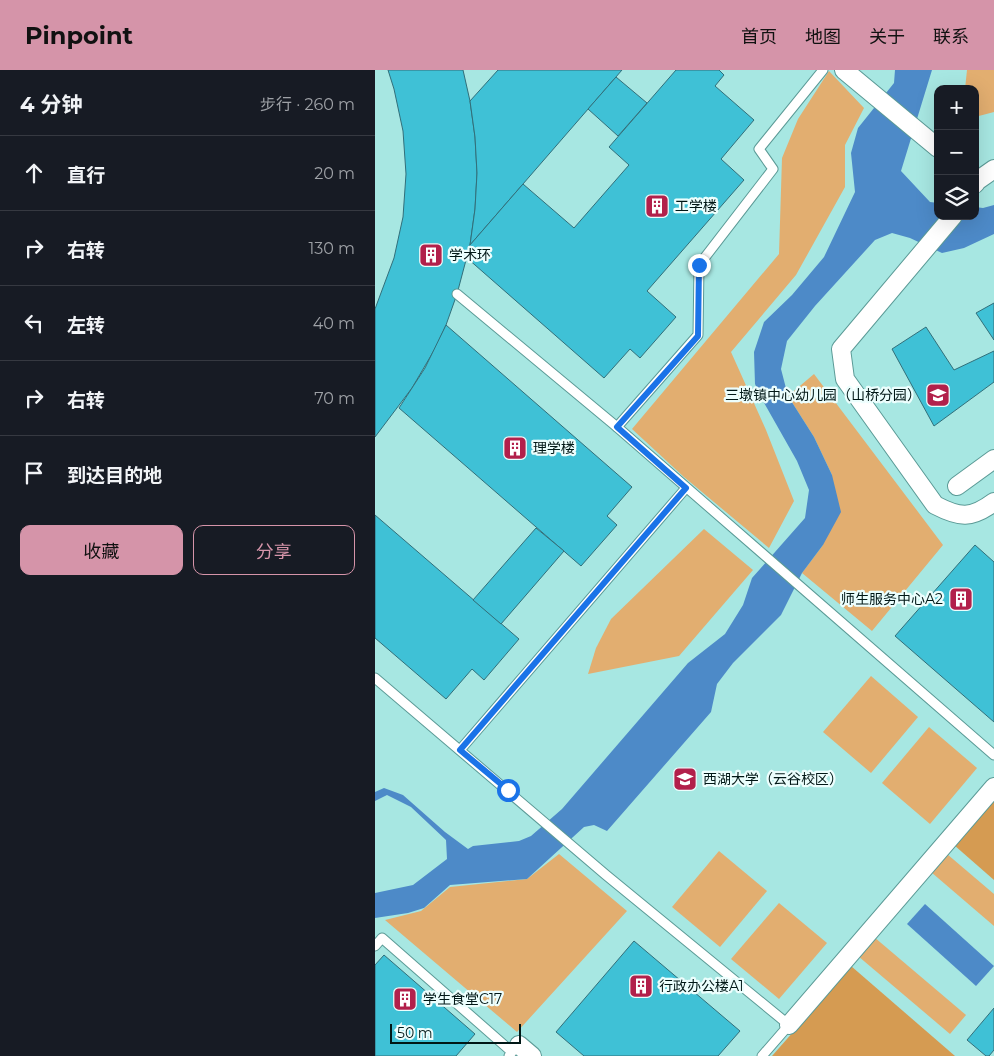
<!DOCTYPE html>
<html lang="zh">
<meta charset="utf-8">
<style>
:root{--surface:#171b24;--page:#242831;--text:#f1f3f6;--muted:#9ea1a6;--line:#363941;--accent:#d594a9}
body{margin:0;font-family:Montserrat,"Noto Sans SC",sans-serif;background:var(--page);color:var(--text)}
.controls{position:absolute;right:15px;top:15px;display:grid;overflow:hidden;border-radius:10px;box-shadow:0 5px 20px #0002}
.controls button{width:45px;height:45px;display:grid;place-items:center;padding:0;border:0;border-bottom:1px solid var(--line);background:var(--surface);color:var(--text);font:25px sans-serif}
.scale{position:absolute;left:15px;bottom:12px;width:131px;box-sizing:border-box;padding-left:5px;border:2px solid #001716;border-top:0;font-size:14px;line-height:18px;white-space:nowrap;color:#001716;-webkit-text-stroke:4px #ecfefd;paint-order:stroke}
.stop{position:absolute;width:15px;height:15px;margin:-11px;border:4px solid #1a73e8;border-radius:50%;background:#fff}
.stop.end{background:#1a73e8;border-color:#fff;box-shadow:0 1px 5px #0008}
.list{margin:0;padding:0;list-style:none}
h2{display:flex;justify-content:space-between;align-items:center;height:65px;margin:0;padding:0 20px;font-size:21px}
h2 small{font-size:16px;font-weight:400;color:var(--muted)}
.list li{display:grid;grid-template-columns:32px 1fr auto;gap:15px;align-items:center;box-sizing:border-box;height:75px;padding:0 20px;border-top:1px solid var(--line)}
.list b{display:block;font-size:19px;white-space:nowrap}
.list em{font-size:16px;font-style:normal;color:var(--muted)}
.actions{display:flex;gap:10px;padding:15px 20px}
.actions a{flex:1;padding:11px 0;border:1px solid var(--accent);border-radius:10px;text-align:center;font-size:18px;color:var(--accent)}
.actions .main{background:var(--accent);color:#111}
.icon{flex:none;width:28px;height:28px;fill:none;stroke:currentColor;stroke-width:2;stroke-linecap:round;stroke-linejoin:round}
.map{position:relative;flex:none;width:619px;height:986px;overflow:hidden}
header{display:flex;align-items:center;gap:30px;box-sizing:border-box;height:70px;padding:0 25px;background:var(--accent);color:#111}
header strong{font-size:24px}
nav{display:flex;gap:28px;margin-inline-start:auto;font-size:18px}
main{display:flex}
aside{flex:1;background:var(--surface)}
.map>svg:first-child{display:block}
</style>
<header>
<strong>Pinpoint</strong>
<nav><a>首页</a><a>地图</a><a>关于</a><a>联系</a></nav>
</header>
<main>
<aside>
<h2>4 分钟<small>步行 · 260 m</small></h2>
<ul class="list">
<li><svg class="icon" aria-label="ahead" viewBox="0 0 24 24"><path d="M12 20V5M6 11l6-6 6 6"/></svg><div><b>直行</b></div><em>20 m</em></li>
<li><svg class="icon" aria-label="right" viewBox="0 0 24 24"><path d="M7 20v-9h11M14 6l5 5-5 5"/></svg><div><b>右转</b></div><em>130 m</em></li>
<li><svg class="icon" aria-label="left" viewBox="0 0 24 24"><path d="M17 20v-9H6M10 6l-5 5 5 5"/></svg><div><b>左转</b></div><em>40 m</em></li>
<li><svg class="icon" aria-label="right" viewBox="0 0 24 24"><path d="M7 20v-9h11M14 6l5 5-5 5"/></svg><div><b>右转</b></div><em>70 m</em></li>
<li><svg class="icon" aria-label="arrive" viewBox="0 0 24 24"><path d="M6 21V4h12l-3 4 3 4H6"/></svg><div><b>到达目的地</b></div></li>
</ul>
<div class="actions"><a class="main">收藏</a><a>分享</a></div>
</aside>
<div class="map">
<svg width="619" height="986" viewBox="0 0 619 986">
<rect width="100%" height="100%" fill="#a7e7e2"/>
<g fill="#e2ae70">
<path d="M 592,0 L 619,0 L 619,42 L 600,47 L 600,19 L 590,19 Z"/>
<path d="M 454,1 L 489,38 L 470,75 L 470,117 L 421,205 L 356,282 L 391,360 L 419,431 L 394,478 L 309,407 L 257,359 L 404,184 L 407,88 L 423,49 Z"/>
<path d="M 439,304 L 568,475 L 497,561 L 427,503 L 448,475 L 457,405 L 439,367 L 413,326 Z"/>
<path d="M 329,459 L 378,500 L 304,586 L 213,604 L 221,578 L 236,549 Z"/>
<path d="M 496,606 L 543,647 L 496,703 L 448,662 Z"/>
<path d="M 554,657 L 602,698 L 555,754 L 507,713 Z"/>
<path d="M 344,781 L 392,821 L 345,877 L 297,837 Z"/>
<path d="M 184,784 L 252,841 L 142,962 L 10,850 L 46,841 L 75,817 L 152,809 Z"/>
<path d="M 572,784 L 619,824 L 619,856 L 556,802 Z"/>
<path d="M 404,833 L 452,873 L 404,929 L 356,889 Z"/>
<path d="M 499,867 L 591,945 L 575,964 L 483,886 Z"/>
</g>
<g fill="#d59b52">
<path d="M 619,731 L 619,810 L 579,775 Z"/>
<path d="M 476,896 L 580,986 L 397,986 Z"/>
</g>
<g fill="#4d8ac8">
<path d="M 520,0 L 557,0 L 526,101 L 555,132 L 563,133 L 563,146 L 600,146 L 600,137 L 608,138 L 619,135 L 619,164 L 589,178 L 567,183 L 535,168 L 517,163 L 500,170 L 440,236 L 412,271 L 406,299 L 413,326 L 439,367 L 457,405 L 466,442 L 448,475 L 427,503 L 406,545 L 358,593 L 342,614 L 336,642 L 232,761 L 219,755 L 209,757 L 152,809 L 75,815 L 49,838 L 33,843 L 0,848 L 0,823 L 38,815 L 72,789 L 71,770 L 36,737 L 12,725 L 0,731 L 0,722 L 9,718 L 28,725 L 70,762 L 93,779 L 98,776 L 144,771 L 156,766 L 187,739 L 313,593 L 350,564 L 368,535 L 377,508 L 430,448 L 434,420 L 422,391 L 388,331 L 380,314 L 379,282 L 389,252 L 417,225 L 449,187 L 480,122 L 476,83 L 483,58 L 519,13 Z"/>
<path d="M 550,834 L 619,896 L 601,916 L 532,854 Z"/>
</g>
<g fill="#3fc1d6" stroke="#326f7a">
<path d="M 13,0 L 88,0 L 95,31 L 100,67 L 102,103 L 100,139 L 95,175 L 82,224 L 71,255 L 61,277 L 37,318 L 0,367 L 0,239 L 19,188 L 28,147 L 31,104 L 28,61 L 19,19 Z"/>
<path d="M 123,0 L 247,0 L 95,175 L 100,139 L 102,103 L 100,67 L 95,31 Z"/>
<path d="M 301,0 L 344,0 L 349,5 L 340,16 L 379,50 L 346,89 L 369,110 L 272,221 L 301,247 L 265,288 L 255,279 L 229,308 L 92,188 L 95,175 L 148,114 L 199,158 L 254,95 L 234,77 Z"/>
<path d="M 241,7 L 272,33 L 243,66 L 213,39 Z"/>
<path d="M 619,233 L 619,270 L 601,243 Z"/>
<path d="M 71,255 L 257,417 L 232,446 L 242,455 L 206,496 L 24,338 L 50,298 Z"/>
<path d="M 551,257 L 579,300 L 619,281 L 619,312 L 559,356 L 517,279 Z"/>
<path d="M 0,445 L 144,569 L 109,610 L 97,599 L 71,629 L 0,568 Z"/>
<path d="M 161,458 L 189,481 L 126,554 L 98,530 Z"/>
<path d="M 600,475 L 619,492 L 619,652 L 520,566 Z"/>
<path d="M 259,871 L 365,961 L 343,986 L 209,986 L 181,962 Z"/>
<path d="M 9,885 L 100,964 L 81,986 L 0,986 L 0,895 Z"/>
<path d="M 619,938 L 619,980 L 614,986 L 611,986 L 592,970 Z"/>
</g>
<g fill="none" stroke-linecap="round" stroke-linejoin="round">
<g stroke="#5b9a96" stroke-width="11">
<g id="lane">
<path d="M 448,0 L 384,79 L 398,99 L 324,195 L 323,265 L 242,357 L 619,685"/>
<path d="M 82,224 L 242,357"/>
<path d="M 0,608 L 231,805 L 414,955 L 387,986"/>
<path d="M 85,680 L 311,418"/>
<path d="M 0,876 L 7,868 L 137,982 L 134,986"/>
</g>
</g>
<g stroke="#5b9a96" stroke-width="20">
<g id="street">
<path d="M 469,0 L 563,78"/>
<path d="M 600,114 L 602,111 L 619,99"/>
<path d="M 578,146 L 466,279 L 470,309 L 560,435 C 585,448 596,449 619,432"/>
<path d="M 582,416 L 619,389"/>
<path d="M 414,955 L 619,717"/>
<path d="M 144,975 L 157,986"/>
</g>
</g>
<use href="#lane" stroke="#fff" stroke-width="9"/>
<use href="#street" stroke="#fff" stroke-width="18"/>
</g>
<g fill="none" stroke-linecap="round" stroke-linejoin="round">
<path stroke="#1a73e8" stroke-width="6" d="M 133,720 L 85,680 L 311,418 L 242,357 L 323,266 L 324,195"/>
</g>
<defs>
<g id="building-square" transform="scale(1.25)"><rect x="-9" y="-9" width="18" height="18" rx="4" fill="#b2204b" stroke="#ecfefd"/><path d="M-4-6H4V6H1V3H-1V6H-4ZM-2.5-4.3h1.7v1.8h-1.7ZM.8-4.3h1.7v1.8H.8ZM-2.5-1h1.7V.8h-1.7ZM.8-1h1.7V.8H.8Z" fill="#fff"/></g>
<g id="school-square" transform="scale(1.25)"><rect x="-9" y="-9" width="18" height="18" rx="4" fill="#b2204b" stroke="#ecfefd"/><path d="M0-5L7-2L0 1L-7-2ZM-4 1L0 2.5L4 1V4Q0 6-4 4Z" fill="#fff"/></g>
<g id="university-square" transform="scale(1.25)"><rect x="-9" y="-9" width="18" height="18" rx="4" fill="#b2204b" stroke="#ecfefd"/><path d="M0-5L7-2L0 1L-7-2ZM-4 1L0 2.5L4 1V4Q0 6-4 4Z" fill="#fff"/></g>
</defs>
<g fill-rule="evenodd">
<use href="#building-square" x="282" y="136"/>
<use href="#building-square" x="56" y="185"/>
<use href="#school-square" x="563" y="325"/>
<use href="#building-square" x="140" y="378"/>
<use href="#building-square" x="586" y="529"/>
<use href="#university-square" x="310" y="709"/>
<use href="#building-square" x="266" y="916"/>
<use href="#building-square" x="30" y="929"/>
</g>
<g text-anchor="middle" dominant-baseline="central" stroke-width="4.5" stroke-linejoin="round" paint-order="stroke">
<g font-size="14" fill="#001716" stroke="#ecfefd" text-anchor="start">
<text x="300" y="136">工学楼</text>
<text x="74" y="185">学术环</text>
<text x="546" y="325" text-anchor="end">三墩镇中心幼儿园（山桥分园）</text>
<text x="158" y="378">理学楼</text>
<text x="568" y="529" text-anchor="end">师生服务中心A2</text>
<text x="328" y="709">西湖大学（云谷校区）</text>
<text x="284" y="916">行政办公楼A1</text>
<text x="48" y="929">学生食堂C17</text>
</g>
</g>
</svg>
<div class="controls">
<button>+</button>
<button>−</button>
<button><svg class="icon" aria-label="layers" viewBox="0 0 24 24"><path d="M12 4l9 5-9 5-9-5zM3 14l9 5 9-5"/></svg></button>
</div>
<div class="scale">50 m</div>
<div class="stop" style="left:133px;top:720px"></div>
<div class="stop end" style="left:324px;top:195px"></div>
</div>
</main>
